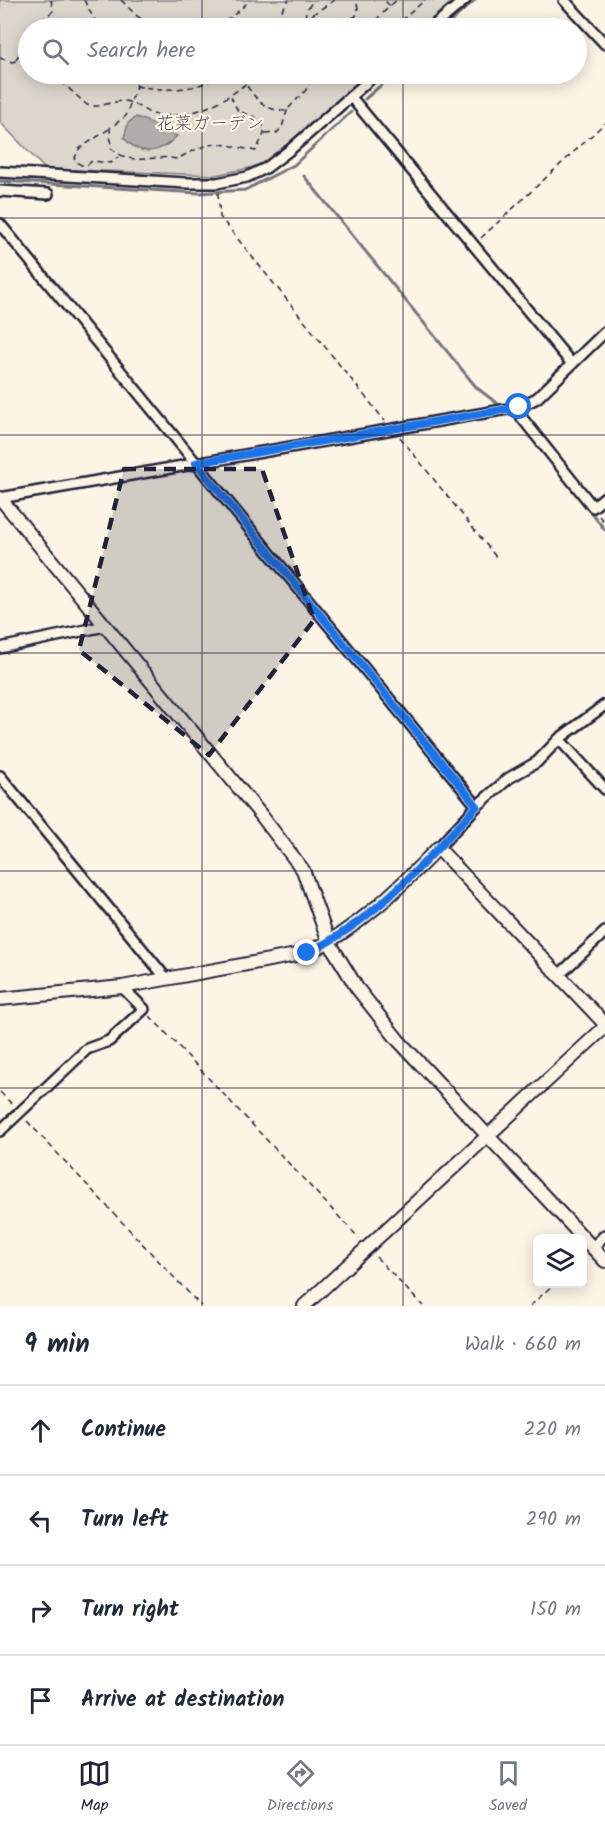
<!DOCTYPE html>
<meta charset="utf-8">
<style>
:root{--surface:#fff;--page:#f2f2f3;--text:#1f2937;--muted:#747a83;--line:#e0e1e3;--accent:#22223b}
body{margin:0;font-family:Kalam,"Klee One",sans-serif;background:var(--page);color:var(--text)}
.controls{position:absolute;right:18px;bottom:18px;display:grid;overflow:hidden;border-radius:9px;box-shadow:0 3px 15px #0003}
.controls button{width:54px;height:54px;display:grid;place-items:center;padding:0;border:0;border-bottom:2px solid var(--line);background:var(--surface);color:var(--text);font:30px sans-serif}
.stop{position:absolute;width:18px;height:18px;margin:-14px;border:4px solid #1a73e8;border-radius:50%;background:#fff}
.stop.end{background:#1a73e8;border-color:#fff;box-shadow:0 2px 6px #0008}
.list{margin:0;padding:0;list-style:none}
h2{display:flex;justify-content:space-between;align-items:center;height:78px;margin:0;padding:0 24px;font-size:26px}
h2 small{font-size:20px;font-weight:400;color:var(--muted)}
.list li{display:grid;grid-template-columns:39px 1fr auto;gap:18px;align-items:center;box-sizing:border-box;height:90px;padding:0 24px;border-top:2px solid var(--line)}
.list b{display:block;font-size:22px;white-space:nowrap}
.list em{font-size:20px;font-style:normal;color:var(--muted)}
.icon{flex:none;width:33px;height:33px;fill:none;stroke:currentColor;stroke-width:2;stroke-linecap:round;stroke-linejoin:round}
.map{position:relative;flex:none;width:605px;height:1306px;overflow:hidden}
.search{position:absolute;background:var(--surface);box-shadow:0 3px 15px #0003;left:18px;right:18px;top:18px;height:66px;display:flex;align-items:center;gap:15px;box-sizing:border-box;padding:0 21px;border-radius:33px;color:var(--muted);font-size:22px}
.sheet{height:438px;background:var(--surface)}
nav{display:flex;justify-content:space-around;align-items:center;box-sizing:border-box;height:84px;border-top:2px solid var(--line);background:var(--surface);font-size:16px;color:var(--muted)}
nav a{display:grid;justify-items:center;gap:3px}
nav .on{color:var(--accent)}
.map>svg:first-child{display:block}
</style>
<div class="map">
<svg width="605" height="1306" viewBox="0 0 605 1306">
<rect width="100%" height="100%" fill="#fcf5e5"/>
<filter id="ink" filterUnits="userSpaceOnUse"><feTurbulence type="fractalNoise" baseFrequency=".0167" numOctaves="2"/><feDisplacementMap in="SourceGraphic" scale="12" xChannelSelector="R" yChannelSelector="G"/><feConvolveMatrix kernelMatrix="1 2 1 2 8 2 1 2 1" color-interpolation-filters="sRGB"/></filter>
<g filter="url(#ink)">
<path fill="#dcd6cc" stroke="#7f7c84" stroke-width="1.5" d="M 0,0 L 454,0 L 421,28 L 28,28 L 28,74 L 370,74 L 268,164 L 216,175 L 45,169 L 0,122 Z"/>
<path fill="#b2adab" stroke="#78757e" stroke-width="1.5" d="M 136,117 C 152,122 160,130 177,136 C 161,153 141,158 124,138 L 128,123 Z"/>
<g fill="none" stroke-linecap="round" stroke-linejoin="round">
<g stroke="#78757e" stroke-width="3">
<path d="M 444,28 L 475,0"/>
<path d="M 365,99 L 394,74"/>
<path d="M 304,176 L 477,388 L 502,407"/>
<path d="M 0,181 L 199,193 L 245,190 L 294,165 L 351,112"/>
<path d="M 507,411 L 519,420"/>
<path d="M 535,442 L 605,530"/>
</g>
<g stroke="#22223b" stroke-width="14">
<g id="minor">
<path d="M 564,0 L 605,44"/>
<path d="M 431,28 L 465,0"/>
<path d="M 351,97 L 572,364"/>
<path d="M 0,172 L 186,183 L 217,183 L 247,177 L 266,168 L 291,149 L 376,74"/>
<path d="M 0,191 L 48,194"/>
<path d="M 0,224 L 477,806"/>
<path d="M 519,407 L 522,418 L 593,507 L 605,497"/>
<path d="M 0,498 L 519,407 L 537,398 L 605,332"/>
<path d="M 0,648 L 105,626"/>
<path d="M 559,739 L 605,705"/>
<path d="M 0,776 L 165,977"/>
<path d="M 438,848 L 477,806 L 509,778 L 537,762 L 559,739 L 605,789"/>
<path d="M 559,975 L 605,932"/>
<path d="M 0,1131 L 87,1049 L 109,1041 L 144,1009 L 122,987"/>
<path d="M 593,1247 L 605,1235"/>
</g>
</g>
<g stroke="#22223b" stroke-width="16">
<g id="tertiary">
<path d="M 0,498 L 261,815 L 303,870 L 329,942 L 357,988 L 398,1040 L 605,1261"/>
<path d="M 0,999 L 122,987 L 307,953 C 358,929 399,888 438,848 L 605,1024"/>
<path d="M 304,1306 L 605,1027"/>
</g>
</g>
<g stroke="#22223b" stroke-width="1.5" stroke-dasharray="6 4.5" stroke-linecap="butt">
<path d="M 84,0 L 94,19 L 103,28"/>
<path d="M 121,0 L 138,17 L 168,28"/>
<path d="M 391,5 L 397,0"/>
<path d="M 305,18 L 306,10 L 314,0"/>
<path d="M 33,28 L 53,11 L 51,0"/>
<path d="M 206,28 C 223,26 238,12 250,0"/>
<path d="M 270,28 L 289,0"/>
<path d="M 296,28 L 305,19 L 335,0"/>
<path d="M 334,28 L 356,16 L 358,8 L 356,0"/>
<path d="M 380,28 L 383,26 L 377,19 L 390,6 L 384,0"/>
<path d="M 393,28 L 425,0"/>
<path d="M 0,58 L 12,62 L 28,58"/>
<path d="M 16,60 L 28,35"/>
<path d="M 53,74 L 87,105 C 99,109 111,101 123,101 C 134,101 143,111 153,114 C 188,122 233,99 256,74"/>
<path d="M 140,74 L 126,116 L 110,128 L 111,148 C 134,169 151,153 177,159 C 216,138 216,143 256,151 L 264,134 L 263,124 L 255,117 L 238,111 L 231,97"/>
<path d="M 303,74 L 303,80 L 309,82"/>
<path d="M 136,86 C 165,91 197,92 221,74"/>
<path d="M 247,86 C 257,101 267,111 286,111 L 306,90 L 309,82 L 313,82 L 317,77 L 315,74"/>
<path d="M 109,129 L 79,149 L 74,160 L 81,165 L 87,165 L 92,161 L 111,163 L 118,157"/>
<path d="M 265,134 L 277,133 L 282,127 L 288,108"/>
<path d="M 218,193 L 220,217 L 385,421"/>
<path d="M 481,238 L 605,123"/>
<path d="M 400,437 L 496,557"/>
<path d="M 599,516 L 605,523"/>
<path d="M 150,1016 L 359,1238"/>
<path d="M 0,1092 L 14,1106"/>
<path d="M 27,1121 L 201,1306"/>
<path d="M 376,1257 L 423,1306"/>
<path d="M 530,1306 L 554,1284"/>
</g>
<use href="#minor" stroke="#fcf5e5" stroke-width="9"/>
<use href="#tertiary" stroke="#fcf5e5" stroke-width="12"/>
</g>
</g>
<g fill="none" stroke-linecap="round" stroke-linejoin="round" filter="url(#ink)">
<path stroke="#1a73e8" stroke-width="8" d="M 307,953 C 375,921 427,860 477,806 L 196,463 L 519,407"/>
</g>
<path fill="#22223b" fill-opacity="0.2" stroke="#22223b" stroke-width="4.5" stroke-dasharray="12 8" stroke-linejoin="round" d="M 124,469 L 262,469 L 314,620 L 209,755 L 79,650 Z"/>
<path fill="none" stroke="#22223b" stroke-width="1.5" stroke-opacity="0.55" d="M 202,0 L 202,28M 403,0 L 403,28M 202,74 L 202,1306M 403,74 L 403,1306M 0,218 L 605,218M 0,435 L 605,435M 0,653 L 605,653M 0,871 L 605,871M 0,1088 L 605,1088"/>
<g text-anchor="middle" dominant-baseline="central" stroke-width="4.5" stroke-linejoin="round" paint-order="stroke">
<g font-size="18" fill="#504f5f" stroke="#fcf5e5">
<text x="210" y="124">花菜ガーデン</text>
</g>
</g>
</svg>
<div class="controls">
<button><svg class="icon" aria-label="layers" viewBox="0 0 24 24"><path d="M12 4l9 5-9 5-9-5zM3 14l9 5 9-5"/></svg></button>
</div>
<div class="stop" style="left:519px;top:407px"></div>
<div class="stop end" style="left:307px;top:953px"></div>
<div class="search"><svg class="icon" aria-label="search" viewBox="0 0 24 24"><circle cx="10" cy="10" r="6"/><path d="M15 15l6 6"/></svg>Search here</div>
</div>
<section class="sheet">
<h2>9 min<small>Walk · 660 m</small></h2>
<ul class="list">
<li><svg class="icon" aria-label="ahead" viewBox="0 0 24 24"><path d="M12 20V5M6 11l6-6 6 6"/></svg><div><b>Continue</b></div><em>220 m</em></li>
<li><svg class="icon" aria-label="left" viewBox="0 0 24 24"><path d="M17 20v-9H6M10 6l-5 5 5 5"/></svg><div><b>Turn left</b></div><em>290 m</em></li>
<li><svg class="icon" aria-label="right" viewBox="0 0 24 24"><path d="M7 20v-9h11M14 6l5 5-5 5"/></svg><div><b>Turn right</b></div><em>150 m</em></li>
<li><svg class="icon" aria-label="arrive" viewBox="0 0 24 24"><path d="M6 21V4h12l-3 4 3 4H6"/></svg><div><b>Arrive at destination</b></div></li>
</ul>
</section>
<nav>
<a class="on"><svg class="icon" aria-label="map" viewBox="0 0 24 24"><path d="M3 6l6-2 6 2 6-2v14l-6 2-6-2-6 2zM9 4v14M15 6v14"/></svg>Map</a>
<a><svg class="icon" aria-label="directions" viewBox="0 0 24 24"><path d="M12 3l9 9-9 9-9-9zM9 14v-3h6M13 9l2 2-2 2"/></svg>Directions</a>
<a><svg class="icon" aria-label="saved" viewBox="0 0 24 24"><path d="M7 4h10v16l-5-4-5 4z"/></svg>Saved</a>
</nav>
